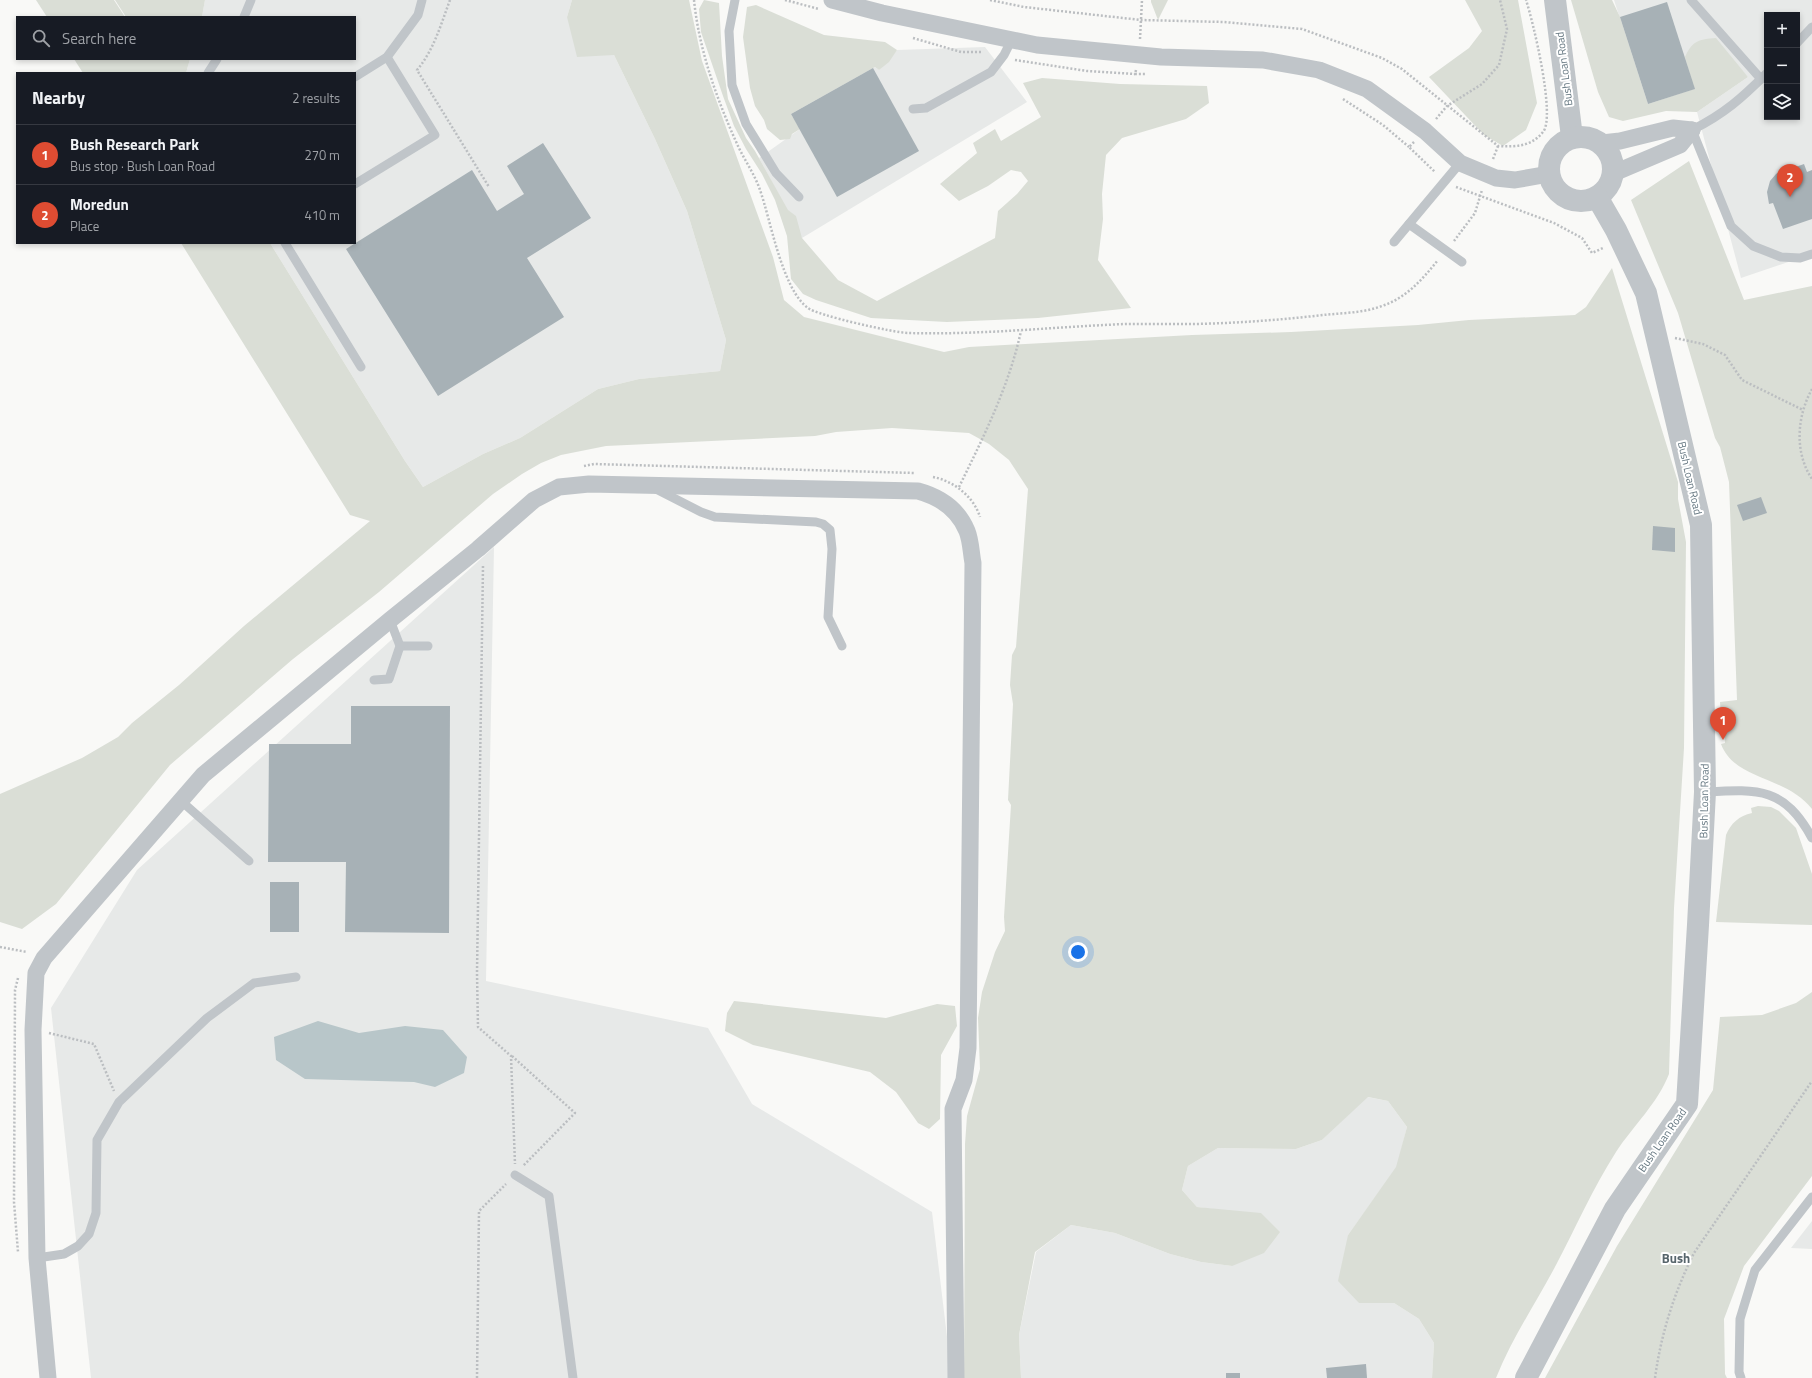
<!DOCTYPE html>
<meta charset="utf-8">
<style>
:root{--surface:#171b24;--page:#242831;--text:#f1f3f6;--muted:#9ea1a6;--line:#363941;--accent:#de4c32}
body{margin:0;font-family:"Titillium Web",sans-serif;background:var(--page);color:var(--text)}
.controls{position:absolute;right:12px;top:12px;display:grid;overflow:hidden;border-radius:0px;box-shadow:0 2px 6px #0003}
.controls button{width:36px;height:36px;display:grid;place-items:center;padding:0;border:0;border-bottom:1px solid var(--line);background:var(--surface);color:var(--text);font:20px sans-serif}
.you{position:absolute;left:1078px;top:952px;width:14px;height:14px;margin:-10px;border:3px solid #fff;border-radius:50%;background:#1a73e8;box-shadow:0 0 0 6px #1a73e833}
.badge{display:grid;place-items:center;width:26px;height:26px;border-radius:50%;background:var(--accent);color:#fff;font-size:13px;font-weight:700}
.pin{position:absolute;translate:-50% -33px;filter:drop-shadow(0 1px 2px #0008)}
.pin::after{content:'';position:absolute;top:21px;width:14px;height:12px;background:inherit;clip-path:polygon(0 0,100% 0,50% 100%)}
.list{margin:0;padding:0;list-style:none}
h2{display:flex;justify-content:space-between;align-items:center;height:52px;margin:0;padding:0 16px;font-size:17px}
h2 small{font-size:13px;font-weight:400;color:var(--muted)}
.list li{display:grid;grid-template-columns:26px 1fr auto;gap:12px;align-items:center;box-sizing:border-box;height:60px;padding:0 16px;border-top:1px solid var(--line)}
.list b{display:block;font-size:15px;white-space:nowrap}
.list p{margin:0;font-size:13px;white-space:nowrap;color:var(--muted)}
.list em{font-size:13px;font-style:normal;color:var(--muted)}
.icon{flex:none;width:22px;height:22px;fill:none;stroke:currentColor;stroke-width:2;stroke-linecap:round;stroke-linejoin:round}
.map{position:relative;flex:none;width:1812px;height:1378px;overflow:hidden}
.search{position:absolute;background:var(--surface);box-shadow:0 2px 6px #0003;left:16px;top:16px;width:340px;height:44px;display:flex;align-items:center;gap:10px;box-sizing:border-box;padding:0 14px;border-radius:0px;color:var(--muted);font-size:15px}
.panel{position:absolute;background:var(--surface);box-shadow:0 2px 6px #0003;left:16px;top:72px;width:340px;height:172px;border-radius:0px}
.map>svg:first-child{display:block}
</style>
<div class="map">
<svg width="1812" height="1378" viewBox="0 0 1812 1378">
<rect width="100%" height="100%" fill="#f9f9f7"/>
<g fill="#e7e9e8" fill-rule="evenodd">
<path d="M 205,0 L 572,0 L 567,17 L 614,55 L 655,139 L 687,211 L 726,340 L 720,371 L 639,379 L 598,389 L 520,438 L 483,454 L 423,487 L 405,461 L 270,243 L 355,243 L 355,73 L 186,73 L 190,59 L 355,59 L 355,17 L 202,17 Z"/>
<path d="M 1614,0 L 1812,0 L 1812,254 L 1741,278 L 1697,112 L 1748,77 L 1734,62 L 1695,89 L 1648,104 ZM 1767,15 L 1797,15 L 1797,117 L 1767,117 Z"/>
<path d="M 985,47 L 1027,102 L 802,238 L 759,158 L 800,129 L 791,114 L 875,67 L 879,70 L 897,50 Z"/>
<path d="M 494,547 L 486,981 L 708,1028 L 752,1104 L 932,1212 L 952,1378 L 91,1378 L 51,1008 L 137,870 Z"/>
<path d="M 1367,1097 L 1388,1101 L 1407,1127 L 1397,1167 L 1348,1235 L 1359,1303 L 1394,1303 L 1419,1319 L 1434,1343 L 1432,1378 L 1021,1378 L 1019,1335 L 1036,1252 L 1071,1225 L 1115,1233 L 1170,1254 L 1201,1262 L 1232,1266 L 1229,1211 L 1197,1207 L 1182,1190 L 1188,1166 L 1218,1148 L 1296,1149 L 1322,1140 Z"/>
<path d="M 1812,1221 L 1812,1249 L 1791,1248 Z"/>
</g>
<g fill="#daded6">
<path d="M 36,0 L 114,0 L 125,17 L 47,17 Z"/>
<path d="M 115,0 L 205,0 L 202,17 L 126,17 Z"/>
<path d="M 572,0 L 689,0 L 702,61 L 773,257 L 784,300 L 804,317 L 944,352 L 969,347 L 1192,335 L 1291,332 L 1418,325 L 1469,320 L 1575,315 L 1586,307 L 1612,268 L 1678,482 L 1678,499 L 1686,542 L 1684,748 L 1674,908 L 1669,1074 C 1658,1103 1633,1126 1616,1152 C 1593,1188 1576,1227 1556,1265 C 1536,1303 1512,1338 1496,1378 L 1432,1378 L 1434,1343 L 1419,1319 L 1394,1303 L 1359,1303 L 1338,1281 L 1348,1235 L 1396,1167 L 1407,1127 L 1388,1101 L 1368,1097 L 1322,1140 L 1296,1149 L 1218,1148 L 1188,1166 L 1182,1190 L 1197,1207 L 1261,1213 L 1280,1232 L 1264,1253 L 1232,1266 L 1201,1262 L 1170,1254 L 1115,1233 L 1071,1225 L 1035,1252 L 1019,1335 L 1021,1378 L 964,1378 L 965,1144 L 967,1116 L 980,1069 L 978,1018 L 982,992 L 995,952 L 1005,931 L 1004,917 L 1011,805 L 1008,800 L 1013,704 L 1010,685 L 1012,655 L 1016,647 L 1028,489 L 1009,460 L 989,444 L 969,433 L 892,428 L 836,432 L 815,436 L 606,446 L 561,455 L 541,463 L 522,474 L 493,494 L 379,592 L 293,659 L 170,765 L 56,904 L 22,929 L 0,922 L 0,794 L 82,758 L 118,737 L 132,723 L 179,685 L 244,626 L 370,521 L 350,515 L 181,243 L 270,243 L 405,461 L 423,487 L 483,454 L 520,438 L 598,389 L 639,379 L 720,371 L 726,340 L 687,211 L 655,139 L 614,55 L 577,57 L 567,17 Z"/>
<path d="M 704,0 L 719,3 L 722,56 L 728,99 L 746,138 L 755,151 L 788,210 L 796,216 L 802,238 L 838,280 L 877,301 L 995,238 L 998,211 L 1017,194 L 1028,181 L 1021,172 L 1011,170 L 988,186 L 959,201 L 940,184 L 977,153 L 973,143 L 995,129 L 1001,141 L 1041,117 L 1023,83 L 1042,78 L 1120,84 L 1207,86 L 1209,103 L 1186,119 L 1122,138 L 1106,155 L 1102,194 L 1103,219 L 1098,260 L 1131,308 L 1038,318 L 947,322 L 871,318 L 816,300 L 803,294 L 791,279 L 787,236 L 775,200 L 762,174 L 746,149 L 734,126 L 723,96 L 701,32 L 699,9 Z"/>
<path d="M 1151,0 L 1168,0 L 1158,20 L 1151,2 Z"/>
<path d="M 1465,0 L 1518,0 L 1537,103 L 1526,130 L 1503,146 L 1484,135 L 1429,77 L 1469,48 L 1482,31 Z"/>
<path d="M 1571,0 L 1612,0 L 1620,17 L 1648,104 L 1694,89 L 1685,57 C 1692,41 1699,39 1716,38 L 1748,77 L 1697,112 L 1666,111 L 1623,121 L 1609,117 L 1598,92 Z"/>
<path d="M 756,5 L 824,35 L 885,42 L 897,50 L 889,62 L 879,70 L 875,67 L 791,114 L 800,129 L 792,134 L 790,139 L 780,140 L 767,129 L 764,120 L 755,106 L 750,88 L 743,37 L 747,7 Z"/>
<path d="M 74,59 L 190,59 L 186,73 L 83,73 Z"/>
<path d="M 1689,161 L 1744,300 L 1812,286 L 1812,809 C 1785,775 1735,781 1721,744 L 1725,743 L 1724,732 L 1722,730 L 1720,702 L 1737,700 L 1729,482 L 1720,447 L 1715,438 L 1678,313 L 1631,200 Z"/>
<path d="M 1758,806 L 1771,807 L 1779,811 L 1796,828 L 1812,874 L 1812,925 L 1716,922 L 1726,835 C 1731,823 1739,816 1752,813 L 1751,808 Z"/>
<path d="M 1812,992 L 1812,1176 L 1744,1266 L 1724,1319 L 1725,1374 L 1727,1378 L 1545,1378 L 1617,1246 L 1713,1090 L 1720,1017 L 1762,1015 L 1796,1003 Z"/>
<path d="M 734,1001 L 886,1018 L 937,1004 L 955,1006 L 957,1026 L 941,1055 L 940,1119 L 929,1129 L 918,1123 L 896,1092 L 870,1072 L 753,1045 L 725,1031 L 727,1013 Z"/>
</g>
<path fill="#b8c6c9" d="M 318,1021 L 359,1033 L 405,1026 L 443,1030 L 467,1057 L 464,1073 L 435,1087 L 414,1082 L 305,1079 L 276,1060 L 274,1037 Z"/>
<g fill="#a7b1b6">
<path d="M 1667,2 L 1695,89 L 1648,104 L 1620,17 Z"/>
<path d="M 873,68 L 919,151 L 837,197 L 791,114 Z"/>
<path d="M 543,143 L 591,218 L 527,258 L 564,317 L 438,396 L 346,249 L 472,170 L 497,211 L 524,194 L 507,166 Z"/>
<path d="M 1804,164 L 1807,172 L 1812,170 L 1812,219 L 1783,229 L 1773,203 L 1769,204 L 1767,192 L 1770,181 L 1776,174 L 1788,166 L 1790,169 Z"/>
<path d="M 1761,497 L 1767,513 L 1743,521 L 1737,505 Z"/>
<path d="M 1653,526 L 1675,528 L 1675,552 L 1652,550 Z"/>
<path d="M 351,706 L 450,706 L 449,933 L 345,932 L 346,862 L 268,862 L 269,744 L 351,744 Z"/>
<rect x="270" y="882" width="29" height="50"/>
<path d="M 1366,1364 L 1367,1378 L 1327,1378 L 1326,1368 Z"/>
<rect x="1226" y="1373" width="14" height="5"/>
</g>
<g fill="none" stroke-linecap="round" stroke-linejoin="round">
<g stroke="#bbbec1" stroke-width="2.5" stroke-dasharray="2 2" stroke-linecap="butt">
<path d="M 450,0 C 441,24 434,50 417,70 L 489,187"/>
<path d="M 694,0 C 699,50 717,100 738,146 C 745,161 755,175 760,190 C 771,221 782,289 808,308 C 816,315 895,333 908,333 C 981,335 1053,327 1125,324 C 1148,324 1172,324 1195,324 C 1238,323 1280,320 1323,315 C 1342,313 1363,313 1382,306 C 1406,298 1422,280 1438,260"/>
<path d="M 785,0 L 819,9"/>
<path d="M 990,0 L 1024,7 L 1141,20 L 1224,22 L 1302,29 L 1382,58 L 1402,69 L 1498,146 C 1515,147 1531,147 1543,132 C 1556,117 1533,21 1526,0"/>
<path d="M 913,38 L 961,52 L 983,52"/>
<path d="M 1140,39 L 1142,0"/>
<path d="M 1015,60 L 1087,71 L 1135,74"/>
<path d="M 1136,70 L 1135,74 L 1146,74"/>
<path d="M 1343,99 L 1383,125 L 1409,147"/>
<path d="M 1436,119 L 1447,106 L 1482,84 L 1499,65 L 1507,29 L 1500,0"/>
<path d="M 1414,142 L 1409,147 L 1435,172"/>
<path d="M 1493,159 L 1498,146"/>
<path d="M 1456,187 L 1554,223 L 1582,238 L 1592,253 L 1603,248"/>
<path d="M 1454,241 L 1475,213 L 1482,190"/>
<path d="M 1675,338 L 1703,344 L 1725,355 L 1742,380 L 1803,410"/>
<path d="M 1812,389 C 1797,416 1794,452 1812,479"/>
<path d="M 584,466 L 594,464 L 915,473"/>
<path d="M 933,477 C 954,481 974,497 980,517"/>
<path d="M 959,487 C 984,436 1009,386 1021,331"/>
<path d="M 483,566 L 477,973 L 478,1027 L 511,1056 L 515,1164"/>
<path d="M 0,947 L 27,952"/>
<path d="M 18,978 L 15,990 L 14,1202 L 18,1252"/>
<path d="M 49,1033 L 94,1044 L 114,1091"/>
<path d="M 512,1056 L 575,1113 L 523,1166"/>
<path d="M 477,1378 L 479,1211 L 506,1184"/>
<path d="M 1655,1378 C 1661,1334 1674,1293 1694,1253 L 1812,1081"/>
</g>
<g stroke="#c0c5c9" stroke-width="9">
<path d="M 735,0 L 729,31 L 732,85 L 746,124 L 776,173 L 799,197"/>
<path d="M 1691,0 L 1761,79"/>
<path d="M 244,17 L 251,0"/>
<path d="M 1797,43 L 1812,27"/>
<path d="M 208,73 L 217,59"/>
<path d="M 1767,73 C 1742,98 1724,114 1692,130 L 1731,226 L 1753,246 L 1781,257 L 1800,258 L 1812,254"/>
<path d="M 355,77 L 387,57 L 418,15 L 422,0"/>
<path d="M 913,109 L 926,108 L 991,72 L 1004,55 L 1011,41"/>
<path d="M 355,184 L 435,135 L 387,57"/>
<path d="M 1409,224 L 1462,262"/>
<path d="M 1394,242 L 1460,163"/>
<path d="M 285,243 L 361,367"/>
<path d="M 656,489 L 701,512 L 715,517 L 816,522 L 823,524 L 830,530 L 832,549 L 828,617 L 842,646"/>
<path d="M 400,646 L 428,646"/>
<path d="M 374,680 L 389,679 L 400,646 L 390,620"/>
<path d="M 1705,792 C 1759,789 1784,787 1812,838"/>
<path d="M 180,800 L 249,861"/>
<path d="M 515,1175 L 549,1196 L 573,1378"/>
<path d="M 37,1258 L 64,1254 L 78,1246 L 89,1234 L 96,1213 L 97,1140 L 119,1102 L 207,1018 L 254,983 L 296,977"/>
<path d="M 1741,1378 L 1739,1372 L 1740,1319 L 1755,1270 L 1812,1197"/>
</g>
<g stroke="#c0c5c9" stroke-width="17">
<path d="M 832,0 L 882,13 L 1037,45 L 1161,57 L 1263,60 L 1319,70 L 1367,89 L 1425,131 L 1460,163 L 1496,178 L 1515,180 L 1549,174"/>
<path d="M 1602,143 L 1620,141 L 1673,128 L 1692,130"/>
<path d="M 1614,173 L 1680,145 L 1692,130"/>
<path d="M 48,1378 L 37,1258 L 33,1030 L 36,973 L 44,958 L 203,775 L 390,620 L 478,549 L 534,500 L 559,487 L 589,484 L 918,491 C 940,497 958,509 967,531 C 971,541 971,553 973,563 L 968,1048 L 964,1080 L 953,1109 L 956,1378"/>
</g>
<g stroke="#c0c5c9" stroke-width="22">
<path d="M 1555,0 L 1572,137"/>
<circle cx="1581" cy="169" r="32"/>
<path d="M 1526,1378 L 1615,1209 L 1687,1104 L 1698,925 L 1705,792 L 1701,525 L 1646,293 L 1616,230 L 1597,197"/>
</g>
</g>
<g text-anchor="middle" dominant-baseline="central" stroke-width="4" stroke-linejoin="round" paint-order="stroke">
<g font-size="11" fill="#657781" stroke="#fff">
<text transform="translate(1564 69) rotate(-97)">Bush Loan Road</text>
<text transform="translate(1690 478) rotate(77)">Bush Loan Road</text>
<text transform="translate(1704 801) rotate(-89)">Bush Loan Road</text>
<text transform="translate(1662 1140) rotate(-55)">Bush Loan Road</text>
</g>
<g font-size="13" font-weight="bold" fill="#57656c" stroke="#fff">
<text x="1676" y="1258">Bush</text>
</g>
</g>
</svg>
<div class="controls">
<button>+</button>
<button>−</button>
<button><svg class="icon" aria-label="layers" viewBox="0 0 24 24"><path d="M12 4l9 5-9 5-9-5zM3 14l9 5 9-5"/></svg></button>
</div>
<div class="you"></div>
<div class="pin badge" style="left:1723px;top:740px">1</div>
<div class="pin badge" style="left:1790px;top:197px">2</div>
<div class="search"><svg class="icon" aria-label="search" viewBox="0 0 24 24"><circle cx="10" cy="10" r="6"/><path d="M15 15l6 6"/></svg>Search here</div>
<section class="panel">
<h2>Nearby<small>2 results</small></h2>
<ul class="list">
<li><span class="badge">1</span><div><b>Bush Research Park</b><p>Bus stop · Bush Loan Road</p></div><em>270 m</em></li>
<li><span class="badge">2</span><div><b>Moredun</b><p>Place</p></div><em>410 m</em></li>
</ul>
</section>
</div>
